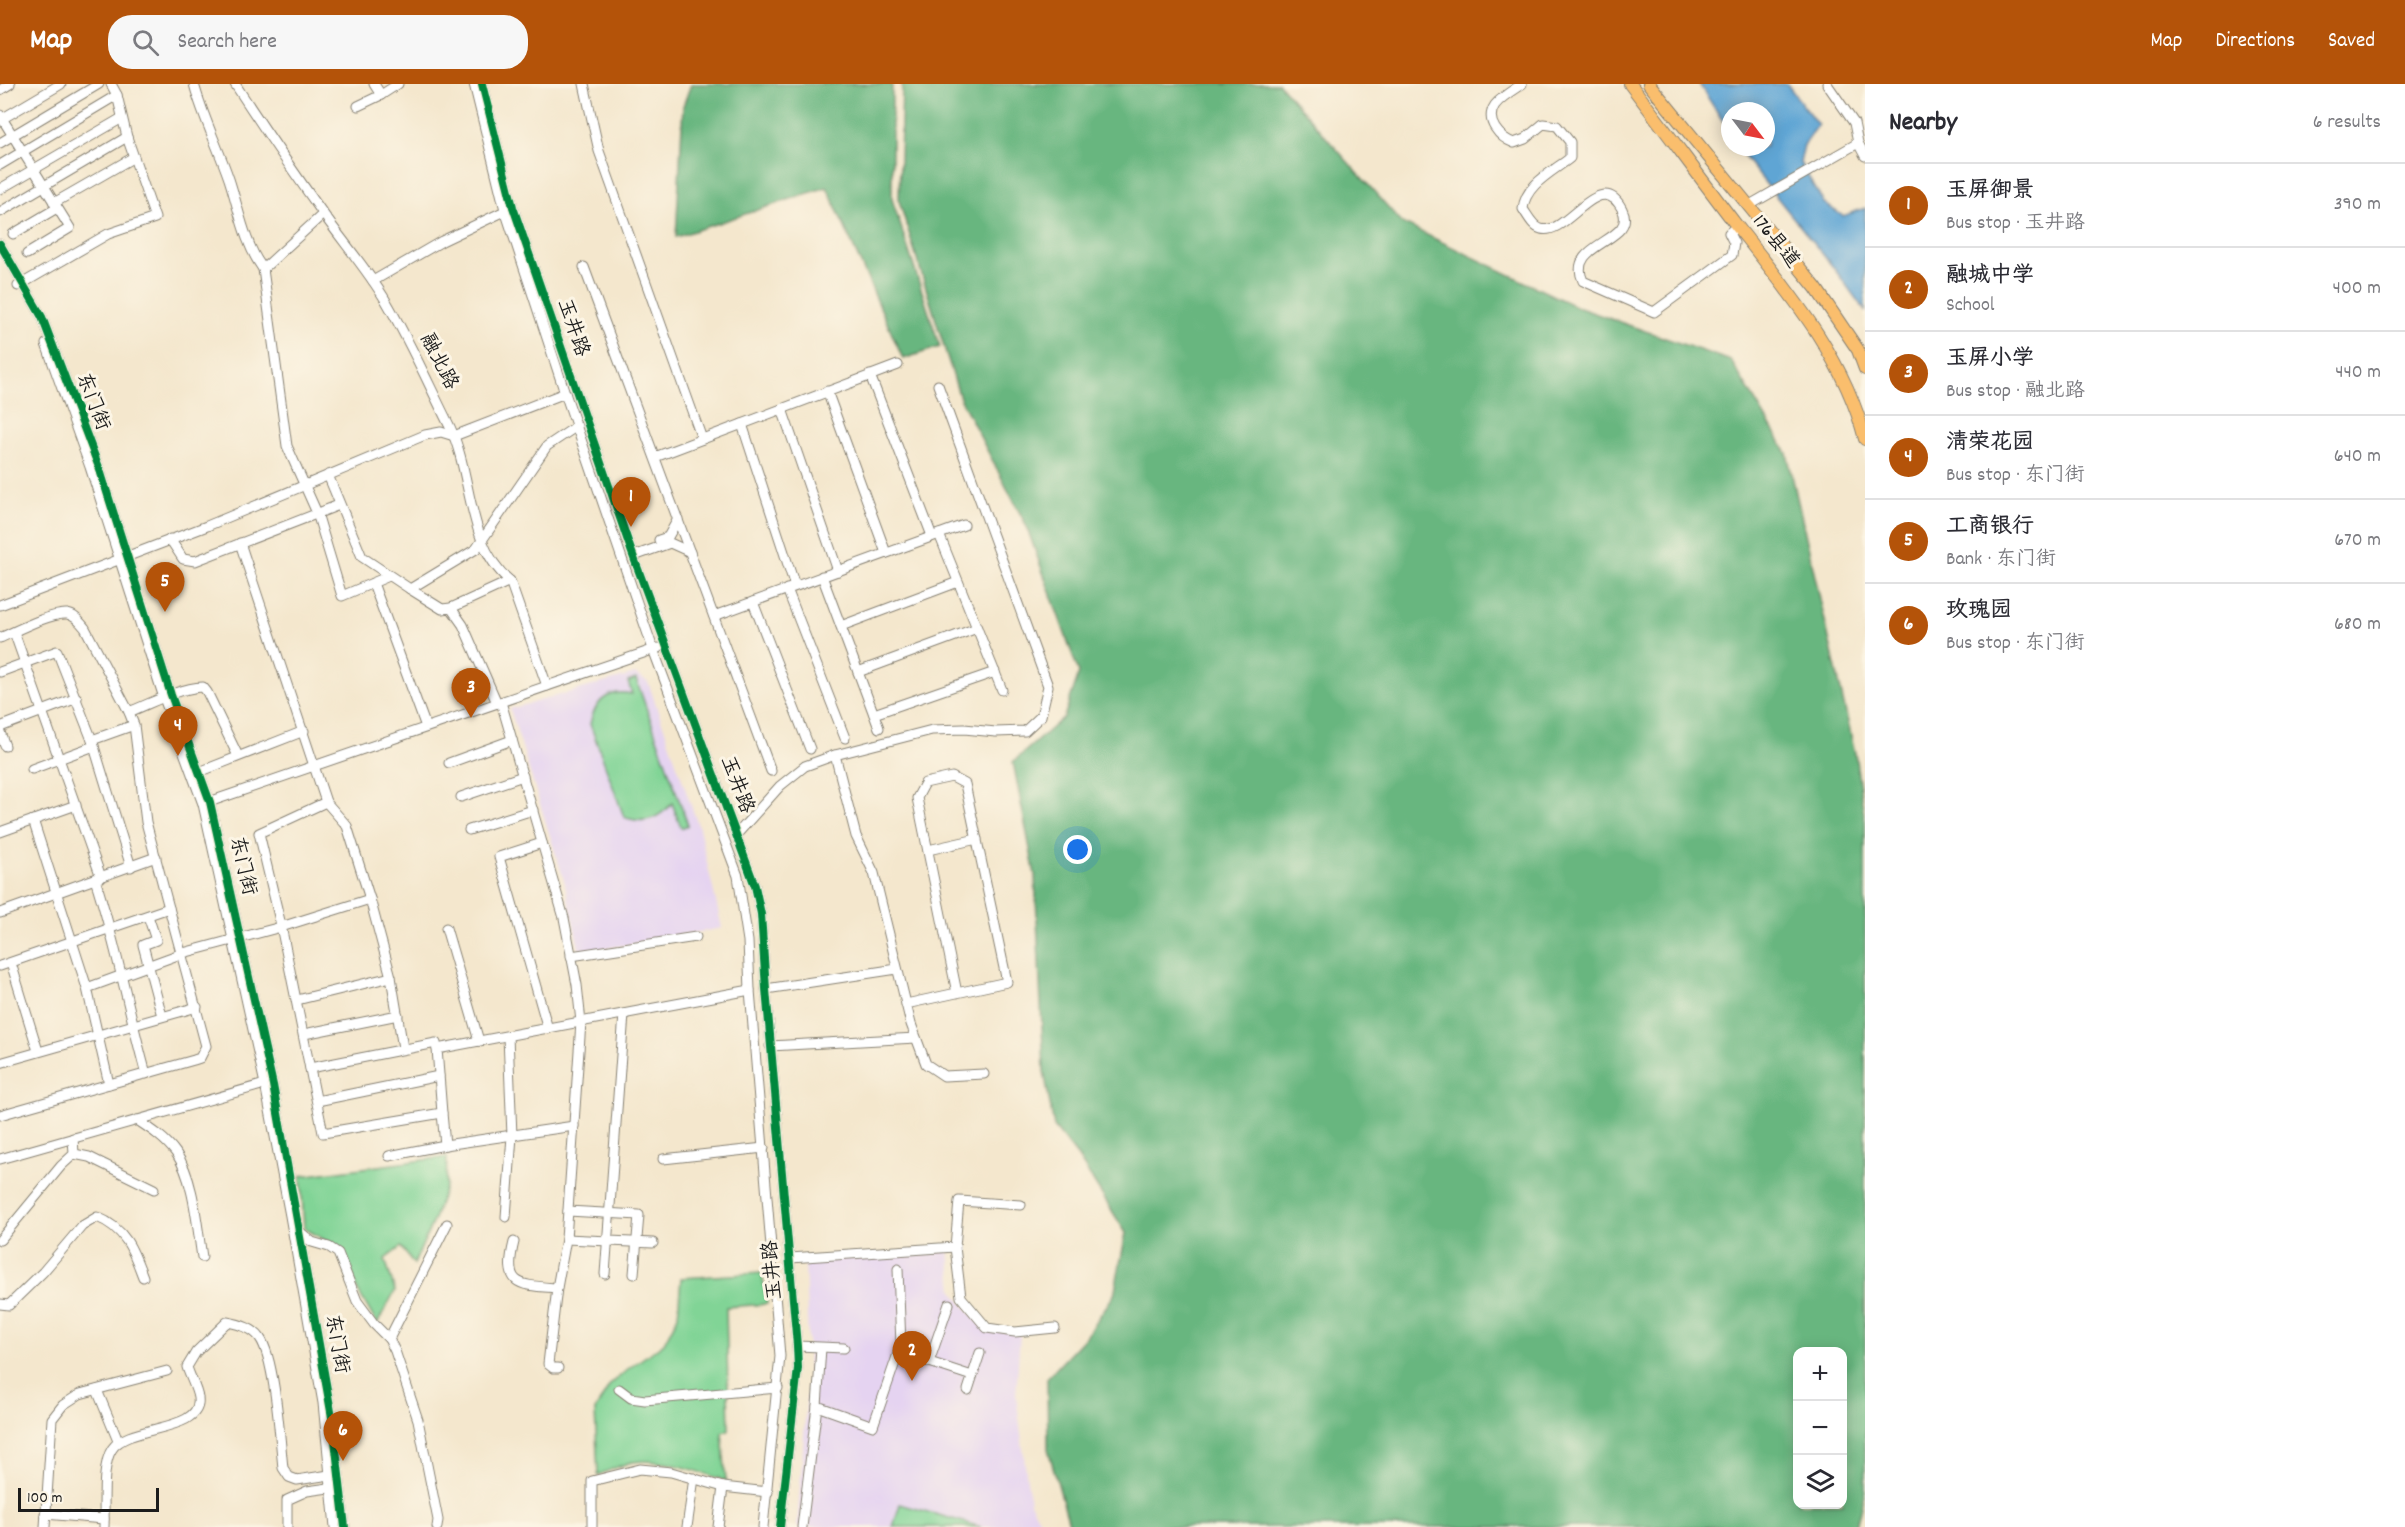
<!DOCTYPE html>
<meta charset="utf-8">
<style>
:root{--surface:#fff;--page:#f7f7f7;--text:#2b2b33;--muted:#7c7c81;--line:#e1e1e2;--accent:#b45309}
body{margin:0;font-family:Dekko,"LXGW WenKai TC",sans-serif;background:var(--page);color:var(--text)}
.controls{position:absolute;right:18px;bottom:18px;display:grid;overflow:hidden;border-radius:12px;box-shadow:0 3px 15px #0003}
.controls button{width:54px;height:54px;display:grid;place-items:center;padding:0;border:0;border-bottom:2px solid var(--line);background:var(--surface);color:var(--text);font:30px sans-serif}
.compass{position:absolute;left:1721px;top:18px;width:54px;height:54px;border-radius:50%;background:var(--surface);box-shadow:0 3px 15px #0003;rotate:122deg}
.scale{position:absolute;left:18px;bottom:15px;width:141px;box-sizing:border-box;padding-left:6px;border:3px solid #1c1c1c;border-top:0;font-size:16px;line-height:21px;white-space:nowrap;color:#1c1c1c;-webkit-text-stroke:4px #fcf5e5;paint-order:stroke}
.you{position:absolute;left:1078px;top:766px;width:21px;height:21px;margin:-15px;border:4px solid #fff;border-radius:50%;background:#1a73e8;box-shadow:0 0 0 9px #1a73e833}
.badge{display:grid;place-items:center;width:39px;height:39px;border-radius:50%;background:var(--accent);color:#fff;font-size:20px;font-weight:700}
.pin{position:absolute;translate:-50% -50px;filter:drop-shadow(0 2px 3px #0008)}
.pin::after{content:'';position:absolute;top:32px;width:21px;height:18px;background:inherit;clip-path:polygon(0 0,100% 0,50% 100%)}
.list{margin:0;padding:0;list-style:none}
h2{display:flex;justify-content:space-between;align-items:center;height:78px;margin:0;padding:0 24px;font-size:26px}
h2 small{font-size:20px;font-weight:400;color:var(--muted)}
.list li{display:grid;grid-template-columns:39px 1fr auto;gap:18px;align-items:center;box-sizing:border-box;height:84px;padding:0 24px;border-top:2px solid var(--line)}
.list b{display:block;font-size:22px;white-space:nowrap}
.list p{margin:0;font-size:20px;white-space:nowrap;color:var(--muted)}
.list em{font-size:20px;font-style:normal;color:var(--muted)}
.icon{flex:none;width:33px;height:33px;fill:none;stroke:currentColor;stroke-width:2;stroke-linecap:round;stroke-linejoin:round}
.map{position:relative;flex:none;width:1865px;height:1443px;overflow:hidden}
header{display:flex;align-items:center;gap:36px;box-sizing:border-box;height:84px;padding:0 30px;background:var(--accent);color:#fff}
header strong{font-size:28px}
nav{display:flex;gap:33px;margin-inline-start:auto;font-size:21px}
.search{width:420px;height:54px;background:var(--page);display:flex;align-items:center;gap:15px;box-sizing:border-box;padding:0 21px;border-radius:24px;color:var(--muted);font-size:22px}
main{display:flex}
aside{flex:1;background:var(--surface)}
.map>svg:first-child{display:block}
</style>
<header>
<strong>Map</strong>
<div class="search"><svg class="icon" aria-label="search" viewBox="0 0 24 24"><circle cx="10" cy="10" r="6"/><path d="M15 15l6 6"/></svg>Search here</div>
<nav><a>Map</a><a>Directions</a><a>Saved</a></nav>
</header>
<main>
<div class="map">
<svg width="1865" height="1443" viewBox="0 0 1865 1443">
<rect width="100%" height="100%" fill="#fcf5e5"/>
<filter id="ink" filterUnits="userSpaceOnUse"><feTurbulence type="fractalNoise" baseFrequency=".0167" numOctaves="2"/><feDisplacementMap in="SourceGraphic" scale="12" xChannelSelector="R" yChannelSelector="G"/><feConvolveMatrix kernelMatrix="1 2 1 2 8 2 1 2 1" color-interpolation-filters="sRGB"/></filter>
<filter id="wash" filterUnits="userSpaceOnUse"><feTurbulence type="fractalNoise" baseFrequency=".008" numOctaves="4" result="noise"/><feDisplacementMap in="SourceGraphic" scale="24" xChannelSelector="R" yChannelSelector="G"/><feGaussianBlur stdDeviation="1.35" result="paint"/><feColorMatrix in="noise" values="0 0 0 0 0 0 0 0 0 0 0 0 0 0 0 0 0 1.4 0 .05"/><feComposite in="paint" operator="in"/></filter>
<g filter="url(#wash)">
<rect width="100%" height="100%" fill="#f4e7cd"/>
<g fill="#e5d3f1">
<path d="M 635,590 L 648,598 L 699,744 L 722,844 L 580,869 L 564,796 L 510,625 Z"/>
<path d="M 949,1166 L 953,1207 L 973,1233 L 986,1245 L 1020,1250 L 1016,1311 L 1030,1419 L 1044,1443 L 797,1443 L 809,1284 L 805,1177 Z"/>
</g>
<g fill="#81d496" stroke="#4e7859" stroke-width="1.5">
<path d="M 636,595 L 688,741 L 681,744 L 672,719 C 659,735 644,741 624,733 L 590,640 C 595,617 608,605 632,610 L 628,598 Z"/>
<path d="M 447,1073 L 446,1101 L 434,1135 L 414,1180 L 401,1163 L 385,1175 L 395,1207 L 377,1240 L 357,1205 L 345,1173 L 337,1163 L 304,1144 L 301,1092 Z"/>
<path d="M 762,1189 L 767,1220 L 726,1223 L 729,1346 L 722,1348 L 726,1397 C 698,1387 663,1374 633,1378 C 622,1380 609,1387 598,1391 L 595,1326 L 610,1301 L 628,1285 L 664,1259 L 678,1232 L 681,1194 Z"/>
<path d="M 900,1420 L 981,1443 L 893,1443 Z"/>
</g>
<g fill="#68b67f" stroke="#42694e" stroke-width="1.5" fill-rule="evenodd">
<path d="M 691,0 L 892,0 L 892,115 L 940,263 L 903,275 L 827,103 L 676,153 L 683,22 Z"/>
<path d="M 902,0 L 1279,0 L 1402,139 L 1577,223 L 1731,277 L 1787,369 L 1855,669 L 1865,738 L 1865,1406 L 1856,1443 L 1070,1443 L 1048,1365 L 1047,1294 L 1084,1255 L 1114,1211 L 1126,1149 L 1078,1073 L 1054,1043 L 1044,987 L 1035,791 L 1013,678 L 1064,633 L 1079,589 L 1026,441 L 960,314 L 899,117 ZM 1798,1268 L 1842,1268 L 1842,1420 L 1798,1420 Z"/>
</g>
<path fill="#5ea5d4" stroke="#3d6078" stroke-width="1.5" d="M 1699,0 L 1787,0 L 1818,41 L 1804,61 L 1800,79 L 1824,119 L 1843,132 L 1865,124 L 1865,227 L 1833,183 L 1746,75 L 1739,63 L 1766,63 L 1766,27 L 1730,27 L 1730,48 Z"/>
</g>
<g filter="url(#ink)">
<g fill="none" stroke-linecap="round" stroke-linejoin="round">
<g stroke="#888274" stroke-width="11">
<g id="minor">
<path d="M 194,0 C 203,33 218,63 229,95 C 239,125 244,159 263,185"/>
<path d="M 235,0 C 263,43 292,86 322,128 C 343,158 367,185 386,217 C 410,258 429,301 450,343 C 473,392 466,460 510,497 L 547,602"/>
<path d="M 374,0 L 381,11"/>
<path d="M 474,0 L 505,126 L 565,309 L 653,565 L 738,792 L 748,857 L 750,906 L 780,1272 L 763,1443"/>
<path d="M 482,0 L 513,123 L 631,466 L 755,802 L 761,830 L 766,905 L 797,1262 L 798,1284 L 780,1443"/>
<path d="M 584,0 L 599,67 L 702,355"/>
<path d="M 1522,0 C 1513,6 1501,13 1495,21 C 1484,37 1500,54 1514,59 L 1525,55 L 1543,40 L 1557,42 L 1570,58 L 1570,74 C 1552,88 1525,101 1523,125 C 1528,132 1533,143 1541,145 C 1567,153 1600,82 1622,125 C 1639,158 1565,158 1583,197 L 1654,228 L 1732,171 L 1734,159 L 1729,149 L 1737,142"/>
<path d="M 1827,0 L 1854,39 L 1858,59 L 1865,72"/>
<path d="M 0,6 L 10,0"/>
<path d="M 358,22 L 381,11 L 398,0"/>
<path d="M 0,31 L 70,144 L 27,170"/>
<path d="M 0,36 L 61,0"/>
<path d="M 0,59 L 99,0"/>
<path d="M 0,81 L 117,11"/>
<path d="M 0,105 L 122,34"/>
<path d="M 54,119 L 134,73"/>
<path d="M 1748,122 L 1858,59"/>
<path d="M 0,128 L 127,53"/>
<path d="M 323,130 L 263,185 L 287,362 L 317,429 L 342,512 L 389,492"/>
<path d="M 13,150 L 57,124"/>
<path d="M 0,160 L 42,233 L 100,386 L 171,611 L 210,718 L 273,1001 L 333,1339 L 345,1443"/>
<path d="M 584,183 L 771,687"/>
<path d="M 373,197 L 442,157 L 509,125"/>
<path d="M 18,202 L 108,150 L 155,134 L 127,53 L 117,11 L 111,0"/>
<path d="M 46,260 L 90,383 L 164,614 L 203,720 L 265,1000 L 290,1132 L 323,1319 L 335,1443"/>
<path d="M 870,291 L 932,452"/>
<path d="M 827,307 L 886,469"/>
<path d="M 782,325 L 838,487"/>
<path d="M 742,340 L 795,502"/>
<path d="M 655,373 L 898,281"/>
<path d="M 328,391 L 362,473 L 410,505 L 476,465 L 547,362 L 577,342"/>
<path d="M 939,450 L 1002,606"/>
<path d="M 170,455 L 183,475 L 195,477 L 339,421"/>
<path d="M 659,456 L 668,453 L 678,435"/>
<path d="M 240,459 L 326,718 L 347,742 L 370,815 L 391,893 L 403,964"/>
<path d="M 634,472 L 670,459 L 690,468"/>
<path d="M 822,492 L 879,644"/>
<path d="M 373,499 L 426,643"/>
<path d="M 410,505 L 442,525 L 451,524 L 463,541 L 497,619"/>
<path d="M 787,505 L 845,654"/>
<path d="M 753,518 L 810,665"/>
<path d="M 0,521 L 207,442 L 425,351 L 441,348 L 454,352 L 565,309"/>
<path d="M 451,524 L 510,497"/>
<path d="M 714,532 L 964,441"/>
<path d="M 841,542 L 958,498"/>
<path d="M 14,548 L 101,793"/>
<path d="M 0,554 C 16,547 50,529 67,530 C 75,531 80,538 85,544 L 129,628 L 134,641 L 146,738 L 206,962 L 200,974 L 194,976 L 0,1031"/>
<path d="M 0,588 L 57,567 L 92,656 L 131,783"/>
<path d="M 858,588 L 977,544"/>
<path d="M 501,618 L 564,834 L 577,901 L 581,938 L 566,1155 L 557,1204 C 518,1201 503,1202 514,1158"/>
<path d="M 129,628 C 152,619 178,604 203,603 L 207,608 L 238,672"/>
<path d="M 874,630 L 995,588"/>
<path d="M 0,643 L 77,614"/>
<path d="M 0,648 L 5,662"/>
<path d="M 92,656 L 134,641"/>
<path d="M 835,671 L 856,752 L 874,789 L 911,940 L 926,980 L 944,992 L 984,990"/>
<path d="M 449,679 L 512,656"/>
<path d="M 32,685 L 94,662"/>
<path d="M 194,690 L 304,647"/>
<path d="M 461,713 L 523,692"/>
<path d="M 326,718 L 259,749 L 280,837 L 323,1049 L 442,1029 L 437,965 L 750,906"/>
<path d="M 206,719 L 658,564"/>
<path d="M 33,736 L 87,904 L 109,1000"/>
<path d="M 469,746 L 533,726"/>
<path d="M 0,748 L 76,721"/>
<path d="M 737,750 L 780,702 L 805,682 L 835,671 L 932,646 L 964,645 L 996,648 L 1025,647 L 1041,632 L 1048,602 L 938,301"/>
<path d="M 542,759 L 499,773 L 548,945"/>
<path d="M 928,766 L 977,755"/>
<path d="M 95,795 C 116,859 128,925 146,990"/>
<path d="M 0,829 L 156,773"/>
<path d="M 148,832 L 156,856 L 143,861 L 162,932"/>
<path d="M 446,844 L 479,957"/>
<path d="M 571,872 L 696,853"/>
<path d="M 11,879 L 38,967"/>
<path d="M 0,882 L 169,824"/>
<path d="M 87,904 L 183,869 L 281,843 L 370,815"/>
<path d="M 766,905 L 897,885"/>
<path d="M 297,916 L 391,893"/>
<path d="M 906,920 L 1007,898 L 965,700 L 952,693 L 925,699 L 917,714 L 957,909"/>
<path d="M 304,950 L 398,931"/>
<path d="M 770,962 L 916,954"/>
<path d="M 0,979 L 197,923"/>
<path d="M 310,984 L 436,959 L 437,965"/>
<path d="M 317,1017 L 439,992"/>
<path d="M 137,1036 C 151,1045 166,1055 176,1069 C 194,1095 197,1142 202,1173"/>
<path d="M 445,1061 L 574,1042"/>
<path d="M 74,1070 L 89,1073 L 154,1105"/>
<path d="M 389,1072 L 445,1061 L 442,1029"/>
<path d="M 0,1075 L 265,1000"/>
<path d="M 663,1075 L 764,1064"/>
<path d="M 1021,1121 L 959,1117 L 955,1163 L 961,1213 L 987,1244 L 1015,1248 L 1055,1244"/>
<path d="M 568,1127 L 639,1131 L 634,1190"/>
<path d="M 506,1133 L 512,1052 L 508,952"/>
<path d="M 299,1147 L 312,1158 L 329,1163 L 338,1169 L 357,1217 L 374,1240 L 389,1255 L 395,1267 L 418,1336 L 438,1436 L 437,1443"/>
<path d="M 566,1155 L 653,1159"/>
<path d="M 0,1156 L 61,1082 L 74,1070 L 73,1054"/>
<path d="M 790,1174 L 955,1163"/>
<path d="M 605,1190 L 624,930"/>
<path d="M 557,1204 L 548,1280 L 553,1284 L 558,1284"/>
<path d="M 0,1220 L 9,1221 L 43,1188 L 82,1142 L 97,1133 C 125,1144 133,1166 143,1193"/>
<path d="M 389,1255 L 447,1140"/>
<path d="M 797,1262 L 844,1264"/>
<path d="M 899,1268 L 972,1292"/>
<path d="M 929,1278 L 949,1220"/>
<path d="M 619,1305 L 631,1314 L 645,1316 L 778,1304"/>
<path d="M 97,1306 L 118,1357"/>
<path d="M 968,1306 L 980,1269"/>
<path d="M 817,1322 L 873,1342 L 901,1261 L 898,1185"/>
<path d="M 45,1430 L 104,1435"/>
<path d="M 45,1443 L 52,1335 L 63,1321 L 80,1310 L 167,1287"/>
<path d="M 104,1443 C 105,1423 101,1381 112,1365 C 128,1340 203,1349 198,1314 C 197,1305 190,1293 187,1283 L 196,1268 L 227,1238 C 239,1240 253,1244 260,1254 C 275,1275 280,1356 283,1384 L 289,1393 L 297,1396 L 336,1390"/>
<path d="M 287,1443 L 287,1416 L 307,1407 L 336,1403"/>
<path d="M 592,1443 L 592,1397 L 640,1385 L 671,1388 L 723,1403 L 768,1408"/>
<path d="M 687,1443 L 694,1394"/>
<path d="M 718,1443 L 723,1403"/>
<path d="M 802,1443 L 817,1322 L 821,1264"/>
</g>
</g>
<g stroke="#888274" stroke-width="14">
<g id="major">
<path d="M 1630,0 C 1666,47 1701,95 1737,142 C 1788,207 1844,272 1865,355"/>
<path d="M 1649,0 L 1816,204 L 1858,266 L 1865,285"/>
</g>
</g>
<use href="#minor" stroke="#fff" stroke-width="9"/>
<use href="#major" stroke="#fabe6d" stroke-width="12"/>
<g stroke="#fcf5e5" stroke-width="11">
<g id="cycleway">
<path d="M 482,0 L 513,123 L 631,466 L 755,802 L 761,830 L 766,905 L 797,1262 L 798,1284 L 780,1443"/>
<path d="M 0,160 L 42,233 L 100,386 L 171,611 L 210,718 L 273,1001 L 333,1339 L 345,1443"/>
</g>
</g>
<use href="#cycleway" stroke="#00873e" stroke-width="8"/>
</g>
</g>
<g text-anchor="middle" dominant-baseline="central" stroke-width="6" stroke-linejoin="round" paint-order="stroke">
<g font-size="20" fill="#1c1c1c" stroke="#fcf5e5">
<text transform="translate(1775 158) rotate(51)">176县道</text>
<text transform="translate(572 244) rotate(71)">玉井路</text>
<text transform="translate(438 278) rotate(63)">融北路</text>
<text transform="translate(92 318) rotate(69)">东门街</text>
<text transform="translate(736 701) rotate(69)">玉井路</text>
<text transform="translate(242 782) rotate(77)">东门街</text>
<text transform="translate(774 1186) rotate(-95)">玉井路</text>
<text transform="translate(336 1260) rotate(80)">东门街</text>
</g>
</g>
</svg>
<div class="controls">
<button>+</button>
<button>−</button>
<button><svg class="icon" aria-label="layers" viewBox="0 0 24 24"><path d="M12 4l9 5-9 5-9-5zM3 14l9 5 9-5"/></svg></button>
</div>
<svg class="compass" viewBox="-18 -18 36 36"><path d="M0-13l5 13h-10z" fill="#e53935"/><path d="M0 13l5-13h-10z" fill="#7c7c81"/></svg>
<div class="scale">100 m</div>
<div class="you"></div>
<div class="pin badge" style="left:631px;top:443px">1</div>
<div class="pin badge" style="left:912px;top:1297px">2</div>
<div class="pin badge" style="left:471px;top:634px">3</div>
<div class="pin badge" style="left:178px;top:672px">4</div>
<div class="pin badge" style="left:165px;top:528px">5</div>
<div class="pin badge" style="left:343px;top:1377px">6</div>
</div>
<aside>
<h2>Nearby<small>6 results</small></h2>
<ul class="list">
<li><span class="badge">1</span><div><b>玉屏御景</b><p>Bus stop · 玉井路</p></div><em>390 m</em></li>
<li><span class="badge">2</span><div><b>融城中学</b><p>School</p></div><em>400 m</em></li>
<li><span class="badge">3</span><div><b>玉屏小学</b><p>Bus stop · 融北路</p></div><em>440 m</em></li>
<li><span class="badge">4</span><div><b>清荣花园</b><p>Bus stop · 东门街</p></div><em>640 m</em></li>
<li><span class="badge">5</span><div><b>工商银行</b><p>Bank · 东门街</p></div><em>670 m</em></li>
<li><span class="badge">6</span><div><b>玫瑰园</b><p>Bus stop · 东门街</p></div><em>680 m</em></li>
</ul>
</aside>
</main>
